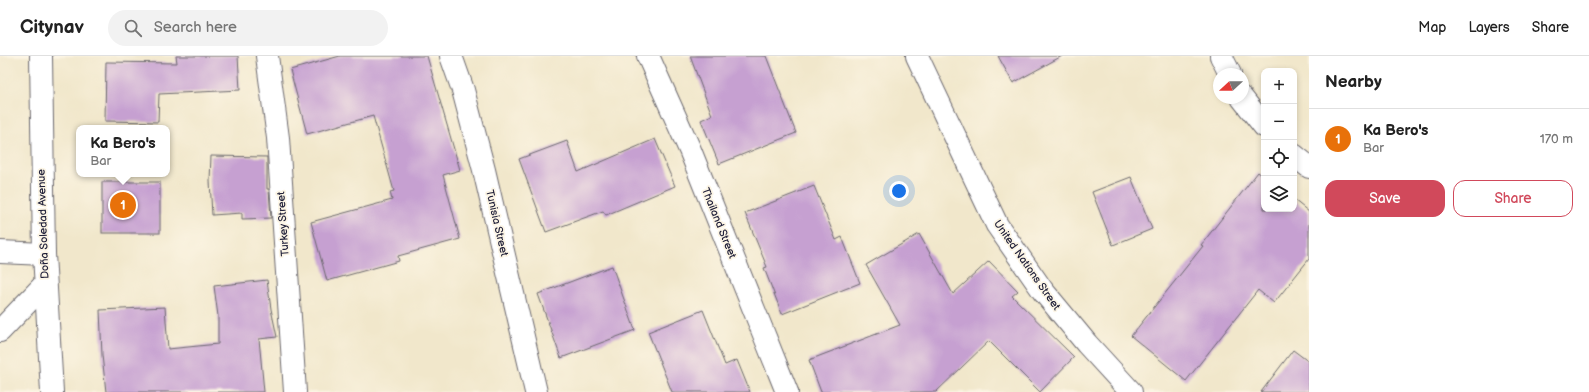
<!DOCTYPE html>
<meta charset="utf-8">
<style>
:root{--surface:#fff;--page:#f2f2f2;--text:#222;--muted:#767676;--line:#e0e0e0;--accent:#d1495b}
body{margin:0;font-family:"Balsamiq Sans",sans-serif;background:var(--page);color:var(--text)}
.controls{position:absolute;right:12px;top:12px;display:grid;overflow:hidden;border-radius:8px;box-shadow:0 2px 6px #0003}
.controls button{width:36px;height:36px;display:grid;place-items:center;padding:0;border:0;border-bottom:1px solid var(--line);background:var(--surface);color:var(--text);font:20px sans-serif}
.compass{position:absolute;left:1213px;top:12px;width:36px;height:36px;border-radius:50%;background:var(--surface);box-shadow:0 2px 6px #0003;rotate:249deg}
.you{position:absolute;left:899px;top:135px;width:14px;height:14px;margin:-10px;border:3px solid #fff;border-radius:50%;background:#1a73e8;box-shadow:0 0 0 6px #1a73e833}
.badge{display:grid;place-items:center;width:26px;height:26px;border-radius:50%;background:var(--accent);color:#fff;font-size:13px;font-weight:700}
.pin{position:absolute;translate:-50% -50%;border:2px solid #fff;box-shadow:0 1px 4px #0006}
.popup{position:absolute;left:76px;top:69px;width:94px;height:52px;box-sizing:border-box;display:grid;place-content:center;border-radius:8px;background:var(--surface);filter:drop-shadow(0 1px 3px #0005);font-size:13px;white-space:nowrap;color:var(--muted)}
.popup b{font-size:15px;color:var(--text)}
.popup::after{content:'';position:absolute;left:50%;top:100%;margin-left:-8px;border:8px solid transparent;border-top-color:var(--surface)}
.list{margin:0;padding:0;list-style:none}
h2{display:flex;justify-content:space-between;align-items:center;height:52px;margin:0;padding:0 16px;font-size:17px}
h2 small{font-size:13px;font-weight:400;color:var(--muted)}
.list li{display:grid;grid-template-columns:26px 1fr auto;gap:12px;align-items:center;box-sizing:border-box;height:60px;padding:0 16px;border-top:1px solid var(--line)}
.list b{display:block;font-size:15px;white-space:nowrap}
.list p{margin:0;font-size:13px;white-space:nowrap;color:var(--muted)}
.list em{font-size:13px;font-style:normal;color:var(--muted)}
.actions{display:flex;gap:8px;padding:12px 16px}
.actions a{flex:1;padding:9px 0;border:1px solid var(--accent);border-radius:12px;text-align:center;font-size:14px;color:var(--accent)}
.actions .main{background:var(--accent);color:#fff}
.icon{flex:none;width:22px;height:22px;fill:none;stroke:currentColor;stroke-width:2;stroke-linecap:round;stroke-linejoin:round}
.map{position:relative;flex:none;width:1309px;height:336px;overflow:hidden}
header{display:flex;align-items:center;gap:24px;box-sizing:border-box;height:56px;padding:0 20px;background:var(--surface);border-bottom:1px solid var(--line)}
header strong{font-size:19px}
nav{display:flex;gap:22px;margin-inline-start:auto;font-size:14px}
.search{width:280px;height:36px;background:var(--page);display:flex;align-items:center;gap:10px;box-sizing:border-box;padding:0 14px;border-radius:22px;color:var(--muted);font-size:15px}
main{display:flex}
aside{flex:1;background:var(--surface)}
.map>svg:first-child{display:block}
</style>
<header>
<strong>Citynav</strong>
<div class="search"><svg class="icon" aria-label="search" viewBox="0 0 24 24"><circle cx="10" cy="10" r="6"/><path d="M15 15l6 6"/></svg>Search here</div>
<nav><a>Map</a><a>Layers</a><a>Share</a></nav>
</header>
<main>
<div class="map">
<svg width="1309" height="336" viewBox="0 0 1309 336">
<rect width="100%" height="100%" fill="#fcf5e5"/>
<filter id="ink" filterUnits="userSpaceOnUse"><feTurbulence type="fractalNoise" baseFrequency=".025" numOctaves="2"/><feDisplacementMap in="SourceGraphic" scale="8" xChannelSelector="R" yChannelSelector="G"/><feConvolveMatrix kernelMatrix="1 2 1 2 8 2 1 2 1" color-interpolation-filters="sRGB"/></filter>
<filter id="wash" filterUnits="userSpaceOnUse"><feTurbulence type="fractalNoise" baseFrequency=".012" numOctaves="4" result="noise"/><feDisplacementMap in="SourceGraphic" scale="16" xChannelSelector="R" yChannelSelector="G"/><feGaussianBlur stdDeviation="0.9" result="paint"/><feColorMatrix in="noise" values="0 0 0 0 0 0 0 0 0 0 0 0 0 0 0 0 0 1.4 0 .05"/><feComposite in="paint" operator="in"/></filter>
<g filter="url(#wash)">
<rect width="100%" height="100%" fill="#f1e7cb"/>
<g id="blocks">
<g fill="#c6a0d1">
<path d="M 176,0 L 238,0 L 240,34 L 159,38 L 158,66 L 105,65 L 106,6 L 177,7 Z"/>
<path d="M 340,0 L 427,0 L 460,114 L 443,119 L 460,183 L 398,200 L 399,205 L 327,225 L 311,166 L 392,144 L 390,136 L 394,135 L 373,60 L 307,78 L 290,14 Z"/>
<path d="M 690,0 L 766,0 L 796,77 L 719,108 L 701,64 L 712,59 Z"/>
<path d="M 998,0 L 1062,0 L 1013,27 Z"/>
<path d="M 655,83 L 675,130 L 606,159 L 603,155 L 546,176 L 519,103 L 567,85 L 578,116 Z"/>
<path d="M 211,100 L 267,101 L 267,133 L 269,133 L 271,162 L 242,163 L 242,157 L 212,159 L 210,125 Z"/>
<path d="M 1258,116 L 1264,121 L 1264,153 L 1294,153 L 1294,144 L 1309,156 L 1309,203 L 1274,247 L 1258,234 L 1186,325 L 1131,280 L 1203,190 L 1201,189 Z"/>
<path d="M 1131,121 L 1152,173 L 1113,189 L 1092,136 Z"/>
<rect x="102" y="126" width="58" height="51"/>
<path d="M 814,130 L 836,184 L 842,181 L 860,227 L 782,258 L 764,212 L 767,211 L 745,157 Z"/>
<path d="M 919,178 L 953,238 L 989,205 L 1018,235 L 1012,240 L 1074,301 L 1040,336 L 989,285 L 936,336 L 821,336 L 809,304 L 900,269 L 866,209 Z"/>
<path d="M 612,210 L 635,274 L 561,302 L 538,238 Z"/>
<path d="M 267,224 L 271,253 L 277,281 L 259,283 L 264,336 L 106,336 L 102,299 L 100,254 L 165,251 L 168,293 L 218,288 L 218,260 L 214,230 Z"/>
<path d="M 703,254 L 725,309 L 737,304 L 750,336 L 672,336 L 648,276 Z"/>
<path d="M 1293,294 L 1309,306 L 1309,336 L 1261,336 Z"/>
</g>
</g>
</g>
<g filter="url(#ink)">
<use href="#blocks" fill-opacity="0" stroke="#6a676d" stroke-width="1"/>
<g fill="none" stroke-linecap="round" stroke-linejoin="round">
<g stroke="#6a676d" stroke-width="24">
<g id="minor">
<path d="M 267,0 L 278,82 L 295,336"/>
<path d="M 451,0 L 463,34 L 484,114 L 536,336"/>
<path d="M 648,0 L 690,94 L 787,336"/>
<path d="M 917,0 L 997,169 L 1043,235 L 1087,288 L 1131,336"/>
<path d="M 1221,0 L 1230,18"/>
<path d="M 1242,42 L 1264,70"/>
<path d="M 1294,99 L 1309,111"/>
<path d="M 0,196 L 44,198"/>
<path d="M 0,275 L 45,228"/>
</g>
</g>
<g stroke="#6a676d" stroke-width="24">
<path id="major" d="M 41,0 L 44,198 L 52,336"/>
</g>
<use href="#minor" stroke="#fff" stroke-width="22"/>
<use href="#major" stroke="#fff" stroke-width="22"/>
</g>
</g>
<g text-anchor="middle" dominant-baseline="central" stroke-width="3.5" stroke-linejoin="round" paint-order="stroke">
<g font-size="11" fill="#22223b" stroke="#fcf5e5">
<text transform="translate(497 167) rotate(77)">Tunisia Street</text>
<text transform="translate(719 167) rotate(68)">Thailand Street</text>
<text transform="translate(43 168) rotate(-92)">Doña Soledad Avenue</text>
<text transform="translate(283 168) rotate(-94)">Turkey Street</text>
<text transform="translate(1027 209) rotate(55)">United Nations Street</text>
</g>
</g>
</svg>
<div class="controls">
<button>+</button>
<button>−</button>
<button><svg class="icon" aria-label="locate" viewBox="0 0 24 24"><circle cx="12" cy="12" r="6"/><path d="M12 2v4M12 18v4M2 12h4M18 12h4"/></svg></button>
<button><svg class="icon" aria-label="layers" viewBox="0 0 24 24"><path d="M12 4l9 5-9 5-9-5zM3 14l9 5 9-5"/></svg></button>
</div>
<svg class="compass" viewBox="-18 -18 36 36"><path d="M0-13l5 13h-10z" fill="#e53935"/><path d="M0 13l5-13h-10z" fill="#767676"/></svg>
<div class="you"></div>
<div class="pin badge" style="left:123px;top:149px;background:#e8710a">1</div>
<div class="popup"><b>Ka Bero's</b>Bar</div>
</div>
<aside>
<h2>Nearby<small></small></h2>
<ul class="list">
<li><span class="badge" style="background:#e8710a">1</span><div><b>Ka Bero's</b><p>Bar</p></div><em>170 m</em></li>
</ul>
<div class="actions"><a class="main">Save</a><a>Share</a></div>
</aside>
</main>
